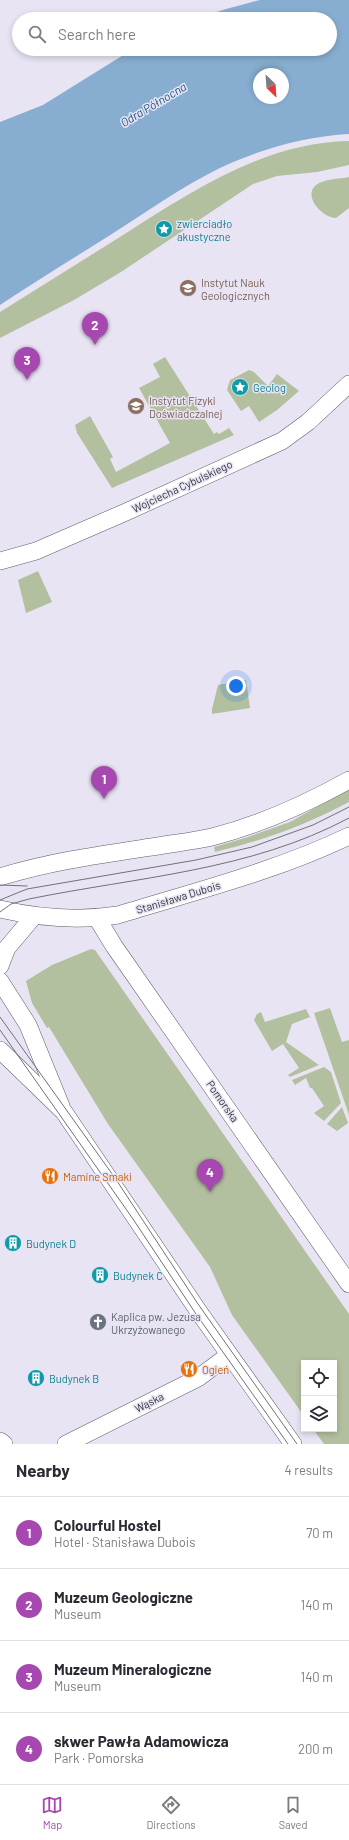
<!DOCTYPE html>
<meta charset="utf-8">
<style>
:root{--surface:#fff;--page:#f2f2f3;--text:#2b2b33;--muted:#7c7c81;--line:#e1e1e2;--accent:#a748b0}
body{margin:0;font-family:Barlow,sans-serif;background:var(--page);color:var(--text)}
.controls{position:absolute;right:12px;bottom:12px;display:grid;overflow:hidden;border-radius:0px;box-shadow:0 2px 6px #0003}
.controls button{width:36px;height:36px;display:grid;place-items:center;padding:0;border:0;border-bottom:1px solid var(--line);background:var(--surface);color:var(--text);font:20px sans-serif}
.compass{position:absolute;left:253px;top:68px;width:36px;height:36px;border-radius:50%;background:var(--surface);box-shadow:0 2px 6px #0003;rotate:155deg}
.you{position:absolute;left:236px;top:686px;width:14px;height:14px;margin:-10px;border:3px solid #fff;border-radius:50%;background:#1a73e8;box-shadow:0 0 0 6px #1a73e833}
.badge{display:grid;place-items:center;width:26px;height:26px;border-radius:50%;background:var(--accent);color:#fff;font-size:13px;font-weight:700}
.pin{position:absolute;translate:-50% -33px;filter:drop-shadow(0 1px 2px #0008)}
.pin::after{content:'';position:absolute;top:21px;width:14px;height:12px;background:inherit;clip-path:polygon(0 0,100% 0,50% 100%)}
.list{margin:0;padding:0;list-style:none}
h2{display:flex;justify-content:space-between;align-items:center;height:52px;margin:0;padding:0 16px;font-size:17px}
h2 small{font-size:13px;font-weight:400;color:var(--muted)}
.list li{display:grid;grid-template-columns:26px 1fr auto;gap:12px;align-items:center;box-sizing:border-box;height:72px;padding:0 16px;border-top:1px solid var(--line)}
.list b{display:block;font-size:15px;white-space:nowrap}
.list p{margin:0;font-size:13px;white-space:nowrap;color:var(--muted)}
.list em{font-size:13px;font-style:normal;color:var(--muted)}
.icon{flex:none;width:22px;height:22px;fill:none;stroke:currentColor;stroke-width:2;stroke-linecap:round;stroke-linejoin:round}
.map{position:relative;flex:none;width:349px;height:1444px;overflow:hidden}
.search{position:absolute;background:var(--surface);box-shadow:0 2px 6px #0003;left:12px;right:12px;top:12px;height:44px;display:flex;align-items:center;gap:10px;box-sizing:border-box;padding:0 14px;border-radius:22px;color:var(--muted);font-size:15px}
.sheet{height:340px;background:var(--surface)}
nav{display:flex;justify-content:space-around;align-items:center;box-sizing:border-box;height:56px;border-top:1px solid var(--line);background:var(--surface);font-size:11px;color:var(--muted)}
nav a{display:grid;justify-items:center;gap:2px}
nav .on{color:var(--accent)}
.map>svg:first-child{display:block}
</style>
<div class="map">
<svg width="349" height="1444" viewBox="0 0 349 1444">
<rect width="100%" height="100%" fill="#e8e4f4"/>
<g fill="#b3c09f">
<path d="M 349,141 L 349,165 L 317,172 L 277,176 L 253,184 L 121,272 L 74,300 L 0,338 L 0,312 C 41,286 82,261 123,235 C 191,192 265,142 349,141 Z"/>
<path d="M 349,177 L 349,208 L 336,218 C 323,218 302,196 316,185 C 324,179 339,179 349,177 Z"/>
<path d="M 165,357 L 214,434 L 217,432 L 219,434 L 229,428 L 234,435 L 112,488 L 77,433 L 75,425 L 90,416 L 113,457 L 110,459 L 116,472 L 170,443 L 139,388 L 160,377 L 153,364 Z"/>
<path d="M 249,370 L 254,372 L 268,386 L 277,374 L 299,391 L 277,410 L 259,422 L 249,406 L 241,411 L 227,390 L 230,380 Z"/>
<path d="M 38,571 L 52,602 L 26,613 L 18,580 Z"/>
<path d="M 246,680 L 250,708 L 212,714 L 212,709 L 218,685 Z"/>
<path d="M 349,789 L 349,802 C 306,825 262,841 215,852 L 214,847 L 245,838 L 290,822 Z"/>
<path d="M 91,949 L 95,950 L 349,1314 L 349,1444 L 324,1444 L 313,1429 L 334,1429 L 334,1363 L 304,1363 L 304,1416 L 232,1315 L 210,1267 L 108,1124 L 49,1027 L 47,1028 L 32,1003 L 26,981 L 52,965 Z"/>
<path d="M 330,1008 L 342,1042 L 349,1040 L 349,1115 L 314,1013 Z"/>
<path d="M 306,1009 L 310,1017 L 292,1024 L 286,1042 L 319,1065 L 290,1077 L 288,1075 L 299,1068 L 283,1044 L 272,1051 L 254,1020 L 257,1014 L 261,1012 L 265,1022 Z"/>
<path d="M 324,1067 L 331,1072 L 341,1103 L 324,1121 L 314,1113 L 324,1106 L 312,1088 L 310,1088 L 306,1078 L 295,1085 L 292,1080 Z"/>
<path d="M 342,1107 L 348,1123 L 337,1131 L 327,1124 Z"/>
</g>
<path fill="#87aed0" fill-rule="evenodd" d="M 260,0 L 349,0 L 349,134 C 307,136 256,150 218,169 C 182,187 149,210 115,232 C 77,256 38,280 0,305 L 0,122 L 43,105 L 133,49 L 330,49 L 330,19 L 195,19 L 226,9 ZM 259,74 L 283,74 L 283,98 L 259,98 Z"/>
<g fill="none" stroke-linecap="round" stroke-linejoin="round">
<g stroke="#5f5c69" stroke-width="18">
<g id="minor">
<path d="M 0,561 L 36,551 L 126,512 L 282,441 L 308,422 L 349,384"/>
<path d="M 0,877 C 52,861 105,854 158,846 C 176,843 194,841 212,837 C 259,825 306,804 349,780"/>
<path d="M 0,909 C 39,918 79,921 118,915 C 196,891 276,871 349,836"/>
<path d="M 97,918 L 114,946 L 349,1284"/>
<path d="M 0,966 L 7,948 L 34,916"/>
<path d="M 0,981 L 28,1025 L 61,1106"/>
<path d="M 0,1050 L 64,1112 L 201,1315 L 293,1444"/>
<path d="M 0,1441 L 4,1444"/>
<path d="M 66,1444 L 198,1378 L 229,1355"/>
</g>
</g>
<use href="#minor" stroke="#fff" stroke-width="17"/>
<g stroke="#727079" stroke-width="1">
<path d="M 0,885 L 27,886"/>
<path d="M 0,900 L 27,889 L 196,860 L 252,847 L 313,825 L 349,807"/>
<path d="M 0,912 L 11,904 L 29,899 C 137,877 250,871 349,818"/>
<path d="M 0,1017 L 115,1178 L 198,1304 L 297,1444"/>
<path d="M 0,1030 L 133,1219 L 196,1314 L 288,1444"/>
</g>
</g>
<defs>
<g id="sight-disc" transform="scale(0.9)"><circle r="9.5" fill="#0f9aa8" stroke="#e8e4f4"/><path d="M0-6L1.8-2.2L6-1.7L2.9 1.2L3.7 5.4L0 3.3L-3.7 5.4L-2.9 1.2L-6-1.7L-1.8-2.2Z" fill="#fff"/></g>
<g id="university-disc" transform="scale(0.9)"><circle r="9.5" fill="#8d6e63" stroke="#e8e4f4"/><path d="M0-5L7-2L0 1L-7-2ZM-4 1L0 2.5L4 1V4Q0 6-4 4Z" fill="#fff"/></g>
<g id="restaurant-disc" transform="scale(0.9)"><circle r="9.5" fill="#e8710a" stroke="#e8e4f4"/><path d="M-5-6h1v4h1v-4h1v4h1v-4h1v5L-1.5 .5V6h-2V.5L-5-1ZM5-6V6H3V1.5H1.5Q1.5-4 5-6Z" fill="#fff"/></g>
<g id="building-disc" transform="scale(0.9)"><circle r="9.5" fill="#0f9aa8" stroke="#e8e4f4"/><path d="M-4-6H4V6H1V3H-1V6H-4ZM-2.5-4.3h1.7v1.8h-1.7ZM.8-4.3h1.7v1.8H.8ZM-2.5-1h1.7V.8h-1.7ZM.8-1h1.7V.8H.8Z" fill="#fff"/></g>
<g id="church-disc" transform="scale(0.9)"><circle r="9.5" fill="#6b7280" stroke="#e8e4f4"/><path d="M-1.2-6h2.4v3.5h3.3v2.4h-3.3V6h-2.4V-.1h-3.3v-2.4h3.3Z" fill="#fff"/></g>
</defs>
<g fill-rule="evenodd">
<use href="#sight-disc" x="164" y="229"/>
<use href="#university-disc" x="188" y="288"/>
<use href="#sight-disc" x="240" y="387"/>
<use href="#university-disc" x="136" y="406"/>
<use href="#restaurant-disc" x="50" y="1176"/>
<use href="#building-disc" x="13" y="1243"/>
<use href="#building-disc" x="100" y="1275"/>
<use href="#church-disc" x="98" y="1322"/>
<use href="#restaurant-disc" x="189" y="1369"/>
<use href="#building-disc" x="36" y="1378"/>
</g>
<g text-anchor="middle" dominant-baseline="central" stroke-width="3" stroke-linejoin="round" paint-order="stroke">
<g font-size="11" fill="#0d838f" stroke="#e8e4f4" text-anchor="start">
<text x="177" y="223">zwierciadło<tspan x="177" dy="13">akustyczne</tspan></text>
<text x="253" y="387">Geolog</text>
<text x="26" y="1243">Budynek D</text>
<text x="113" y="1275">Budynek C</text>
<text x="49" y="1378">Budynek B</text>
</g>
<g font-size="11" fill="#785e54" stroke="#e8e4f4" text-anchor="start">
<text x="201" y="282">Instytut Nauk<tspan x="201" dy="13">Geologicznych</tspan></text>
<text x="149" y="400">Instytut Fizyki<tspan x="149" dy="13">Doświadczalnej</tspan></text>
</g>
<g font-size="11" fill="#38373d" stroke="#e8e4f4">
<text transform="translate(182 486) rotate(-25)">Wojciecha Cybulskiego</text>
<text transform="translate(178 897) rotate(-17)">Stanisława Dubois</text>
<text transform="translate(223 1101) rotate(55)">Pomorska</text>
<text transform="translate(149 1402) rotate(-27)">Wąska</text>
</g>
<g font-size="11" fill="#c56008" stroke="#e8e4f4" text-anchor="start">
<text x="63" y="1176">Mamine Smaki</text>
<text x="202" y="1369">Ogień</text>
</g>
<g font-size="11" fill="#5b616d" stroke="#e8e4f4" text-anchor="start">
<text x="111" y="1316">Kaplica pw. Jezusa<tspan x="111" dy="13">Ukrzyżowanego</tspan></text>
</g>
<g font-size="12" font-style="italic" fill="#1c5885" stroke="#e8e4f4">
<text transform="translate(153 104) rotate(-31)">Odra Północna</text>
</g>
</g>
</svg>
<div class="controls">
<button><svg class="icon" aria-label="locate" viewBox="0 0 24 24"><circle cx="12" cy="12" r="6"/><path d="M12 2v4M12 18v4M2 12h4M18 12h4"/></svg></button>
<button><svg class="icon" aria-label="layers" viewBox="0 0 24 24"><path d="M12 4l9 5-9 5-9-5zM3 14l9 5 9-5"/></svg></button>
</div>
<svg class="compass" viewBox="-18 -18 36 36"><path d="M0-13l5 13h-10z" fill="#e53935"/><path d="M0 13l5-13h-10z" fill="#7c7c81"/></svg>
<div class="you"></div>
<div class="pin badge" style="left:104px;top:799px">1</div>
<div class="pin badge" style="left:95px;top:345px">2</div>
<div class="pin badge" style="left:27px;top:380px">3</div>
<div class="pin badge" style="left:210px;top:1192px">4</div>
<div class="search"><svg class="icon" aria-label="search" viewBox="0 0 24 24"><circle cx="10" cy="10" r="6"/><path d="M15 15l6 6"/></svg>Search here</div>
</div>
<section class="sheet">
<h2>Nearby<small>4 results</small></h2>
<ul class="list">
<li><span class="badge">1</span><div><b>Colourful Hostel</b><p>Hotel · Stanisława Dubois</p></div><em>70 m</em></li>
<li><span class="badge">2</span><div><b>Muzeum Geologiczne</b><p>Museum</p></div><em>140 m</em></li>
<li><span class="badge">3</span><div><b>Muzeum Mineralogiczne</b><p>Museum</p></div><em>140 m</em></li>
<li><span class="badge">4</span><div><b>skwer Pawła Adamowicza</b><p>Park · Pomorska</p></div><em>200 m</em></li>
</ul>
</section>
<nav>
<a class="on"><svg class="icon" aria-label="map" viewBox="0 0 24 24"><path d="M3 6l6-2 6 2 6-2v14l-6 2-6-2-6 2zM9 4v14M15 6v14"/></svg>Map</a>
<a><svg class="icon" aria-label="directions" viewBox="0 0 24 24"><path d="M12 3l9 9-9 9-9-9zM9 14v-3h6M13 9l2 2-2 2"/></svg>Directions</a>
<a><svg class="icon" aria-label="saved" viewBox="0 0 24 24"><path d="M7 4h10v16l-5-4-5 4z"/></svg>Saved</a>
</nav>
